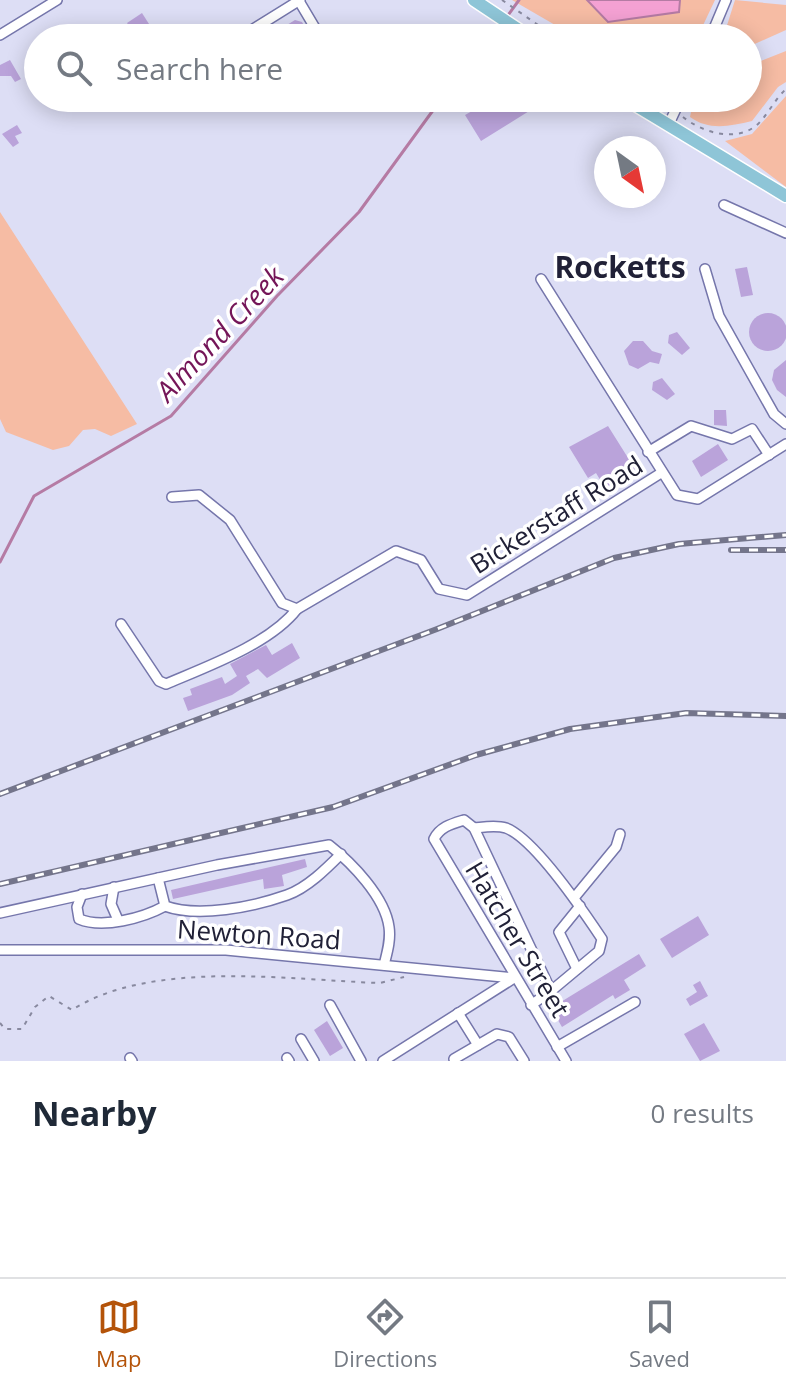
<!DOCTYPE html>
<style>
:root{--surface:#fff;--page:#f2f2f3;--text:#1f2937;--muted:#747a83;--line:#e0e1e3;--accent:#b45309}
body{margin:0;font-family:"Open Sans",sans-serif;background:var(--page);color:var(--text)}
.compass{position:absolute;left:594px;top:136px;width:72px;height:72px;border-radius:50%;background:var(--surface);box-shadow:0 4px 20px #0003;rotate:147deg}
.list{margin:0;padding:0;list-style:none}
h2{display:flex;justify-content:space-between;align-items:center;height:104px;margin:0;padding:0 32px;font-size:34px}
h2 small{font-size:26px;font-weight:400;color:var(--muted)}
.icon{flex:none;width:44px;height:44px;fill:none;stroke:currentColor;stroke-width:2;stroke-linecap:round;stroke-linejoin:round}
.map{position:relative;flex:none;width:786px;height:1061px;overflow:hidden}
.search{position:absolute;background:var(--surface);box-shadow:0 4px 20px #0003;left:24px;right:24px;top:24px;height:88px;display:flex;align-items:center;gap:20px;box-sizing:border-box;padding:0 28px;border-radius:44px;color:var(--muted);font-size:30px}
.sheet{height:216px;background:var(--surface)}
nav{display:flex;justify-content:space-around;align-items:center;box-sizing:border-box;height:112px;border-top:2px solid var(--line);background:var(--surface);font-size:22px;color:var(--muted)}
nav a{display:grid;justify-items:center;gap:4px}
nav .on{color:var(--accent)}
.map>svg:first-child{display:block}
</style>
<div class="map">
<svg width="786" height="1061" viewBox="0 0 786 1061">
<rect width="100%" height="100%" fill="#dddef5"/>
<g fill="#f6bca4">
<path d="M 512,0 L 587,0 L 608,22 L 679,12 L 680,0 L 715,0 L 697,38 L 656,38 L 617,28 L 562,29 Z"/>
<path d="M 735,0 L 786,5 L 786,30 L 748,47 L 748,38 L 723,38 Z"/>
<path d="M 786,51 L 786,82 L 778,87 L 752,121 C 730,126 709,131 690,117 L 694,98 L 748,98 L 748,66 Z"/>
<path d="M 786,96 L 786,187 L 725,141 L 752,134 Z"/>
<path d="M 0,212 L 137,424 L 111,436 L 95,429 L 83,430 L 69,446 L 53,450 L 6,432 L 0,419 Z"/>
</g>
<path fill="#f4a1d3" stroke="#b57ba4" stroke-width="2" d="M 587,0 L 680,0 L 679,12 L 608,22 Z"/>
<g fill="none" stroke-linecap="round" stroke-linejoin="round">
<g stroke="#b57ba4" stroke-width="3">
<path d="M 506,18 L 519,0"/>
<path d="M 492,38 L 502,25"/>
<path d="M 0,562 L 34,496 L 171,416 L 277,296 L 359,212 L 442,98"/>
</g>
</g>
<g fill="#baa3da">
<path d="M 142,13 L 149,24 L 134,33 L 127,23 Z"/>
<path d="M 295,20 L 302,22 L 311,38 L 266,38 Z"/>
<path d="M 10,60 L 21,79 L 15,82 L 11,76 L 0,76 L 0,65 Z"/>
<path d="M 484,98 L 550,98 L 481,141 L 465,115 L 474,110 L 471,106 Z"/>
<path d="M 17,125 L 22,133 L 15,136 L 19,143 L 13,147 L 2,134 Z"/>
<path d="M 747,267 L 753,295 L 741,297 L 735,269 Z"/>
<circle cx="768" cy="332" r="19"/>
<path d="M 677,332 L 690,348 L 682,355 L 668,343 L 669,335 Z"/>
<path d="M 633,341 L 643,341 L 652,351 L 662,354 L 659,364 L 650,362 L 638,369 L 629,365 L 624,351 Z"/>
<path d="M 786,360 L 786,397 L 777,390 L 772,380 L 774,370 Z"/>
<path d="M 662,378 L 675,394 L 667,400 L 652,390 L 653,382 Z"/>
<path d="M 714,410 L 726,410 L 727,426 L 714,425 Z"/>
<path d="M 608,426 L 635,469 L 605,488 L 596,473 L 588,478 L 569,447 Z"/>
<path d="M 718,444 L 728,460 L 701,477 L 692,461 Z"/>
<path d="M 292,643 L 300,658 L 267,678 L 258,669 L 246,676 L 250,683 L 232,695 L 188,711 L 183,698 L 192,695 L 190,689 L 222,677 L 225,684 L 237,676 L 230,664 L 266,645 L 272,655 Z"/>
<path d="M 305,859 L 307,867 L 282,875 L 284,886 L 264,889 L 263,879 L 173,899 L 171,890 Z"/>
<path d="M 698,916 L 709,935 L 672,958 L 660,939 Z"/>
<path d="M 639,954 L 646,966 L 624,980 L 630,990 L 615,999 L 613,995 L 562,1027 L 551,1008 Z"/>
<path d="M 700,981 L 708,996 L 690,1006 L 686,999 L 697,992 L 693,985 Z"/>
<path d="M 327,1021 L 343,1048 L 330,1056 L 314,1030 Z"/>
<path d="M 704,1023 L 720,1051 L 700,1061 L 684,1034 Z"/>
</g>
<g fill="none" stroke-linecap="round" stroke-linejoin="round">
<g stroke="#7576ab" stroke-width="12">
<g id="minor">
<path d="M 299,1 L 321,38"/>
<path d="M 0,35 L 57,0"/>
<path d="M 239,38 L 300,0"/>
<path d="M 710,38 L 726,0"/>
<path d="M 668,126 L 681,98"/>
<path d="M 724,205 L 786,233"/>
<path d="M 705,269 L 719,316 L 774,414 L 786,424"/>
<path d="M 541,279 L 677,495 L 698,499 L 786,444"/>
<path d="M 648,452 L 691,426 L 732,439 L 752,429 L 769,455"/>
<path d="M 172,497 L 199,495 L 230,520 L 282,603 L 297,609 L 396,551 L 421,560 L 439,589 L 467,595 L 661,473"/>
<path d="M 121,624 L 159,681 L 166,684 C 206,667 270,644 297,609"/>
<path d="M 474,828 C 485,827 496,825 506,828 C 535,839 584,912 602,939 L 599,951 L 551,991"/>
<path d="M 158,878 L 165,906 C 198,918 253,907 287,895 C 307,888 326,869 341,854"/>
<path d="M 114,887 L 111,904 L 118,920"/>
<path d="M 82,894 L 77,907 L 79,919 C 103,929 143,918 165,906"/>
<path d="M 574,898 L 616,847 L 620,834"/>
<path d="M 0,913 L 217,865 L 329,845 C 352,863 385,897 389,927 C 391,940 387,953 384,965"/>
<path d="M 0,950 L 226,950 L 514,978"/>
<path d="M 577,969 L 559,932 L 580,906"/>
<path d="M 330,1005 L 361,1061"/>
<path d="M 531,1005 L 551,991 L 474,828 L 464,820 C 451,824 440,827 434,839 L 566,1061"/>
<path d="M 458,1013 L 478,1045"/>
<path d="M 301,1039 L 314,1061"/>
<path d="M 557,1047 L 635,1002"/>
<path d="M 130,1058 L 132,1061"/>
<path d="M 287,1058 L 289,1061"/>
<path d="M 454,1059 L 497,1034 L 509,1037 L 524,1061"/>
<path d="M 383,1061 L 514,978"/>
</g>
</g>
<g stroke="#fff" stroke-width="15">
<g id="major">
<path d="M 474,0 L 531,38"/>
<path d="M 624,98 L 786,196"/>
</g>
</g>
<g stroke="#88899f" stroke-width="2" stroke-dasharray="4 6" stroke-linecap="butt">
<path d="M 502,0 L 557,38"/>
<path d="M 646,98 L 668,106"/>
<path d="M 683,117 C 703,133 737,143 758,124 C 769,113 775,99 786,89"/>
<path d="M 0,1023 L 5,1029 L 22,1029 L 35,1007 L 49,996 L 72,1010 C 151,959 290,980 380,983 L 404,977"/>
</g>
<use href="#minor" stroke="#fff" stroke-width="9"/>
<use href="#major" stroke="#8ec5d7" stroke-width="12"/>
<g stroke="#74758b" stroke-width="6">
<g id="rail">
<path d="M 731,550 L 786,550"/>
<path d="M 0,794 L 437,629 L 614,558 L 679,544 L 786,535"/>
<path d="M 0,884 L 333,807 L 476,755 L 570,729 L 686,713 L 786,716"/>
</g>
</g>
<use href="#rail" stroke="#fff" stroke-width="3" stroke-dasharray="9" stroke-linecap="butt"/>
</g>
<g text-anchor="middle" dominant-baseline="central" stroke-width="7" stroke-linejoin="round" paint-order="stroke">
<g font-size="26" fill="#212137" stroke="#fff">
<text transform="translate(556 514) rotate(-32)">Bickerstaff Road</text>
<text transform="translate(259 934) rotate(4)">Newton Road</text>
<text transform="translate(518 939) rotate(59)">Hatcher Street</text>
</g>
<g font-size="28" font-style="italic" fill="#741558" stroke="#fff">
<text transform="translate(219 333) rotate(-47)">Almond Creek</text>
</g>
<g font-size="30" font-weight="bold" fill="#212137" stroke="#fff">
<text x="620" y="266">Rocketts</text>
</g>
</g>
</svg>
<svg class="compass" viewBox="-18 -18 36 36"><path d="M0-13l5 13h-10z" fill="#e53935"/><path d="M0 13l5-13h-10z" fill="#747a83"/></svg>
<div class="search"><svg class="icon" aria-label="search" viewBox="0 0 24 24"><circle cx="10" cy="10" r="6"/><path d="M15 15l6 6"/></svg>Search here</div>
</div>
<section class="sheet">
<h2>Nearby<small>0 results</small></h2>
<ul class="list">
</ul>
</section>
<nav>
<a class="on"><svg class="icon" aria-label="map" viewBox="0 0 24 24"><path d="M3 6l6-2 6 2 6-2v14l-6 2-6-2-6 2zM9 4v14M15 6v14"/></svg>Map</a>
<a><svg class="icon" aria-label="directions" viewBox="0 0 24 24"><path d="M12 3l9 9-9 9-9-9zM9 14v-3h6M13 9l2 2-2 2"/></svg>Directions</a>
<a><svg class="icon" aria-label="saved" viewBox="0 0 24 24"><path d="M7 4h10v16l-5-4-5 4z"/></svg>Saved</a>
</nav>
